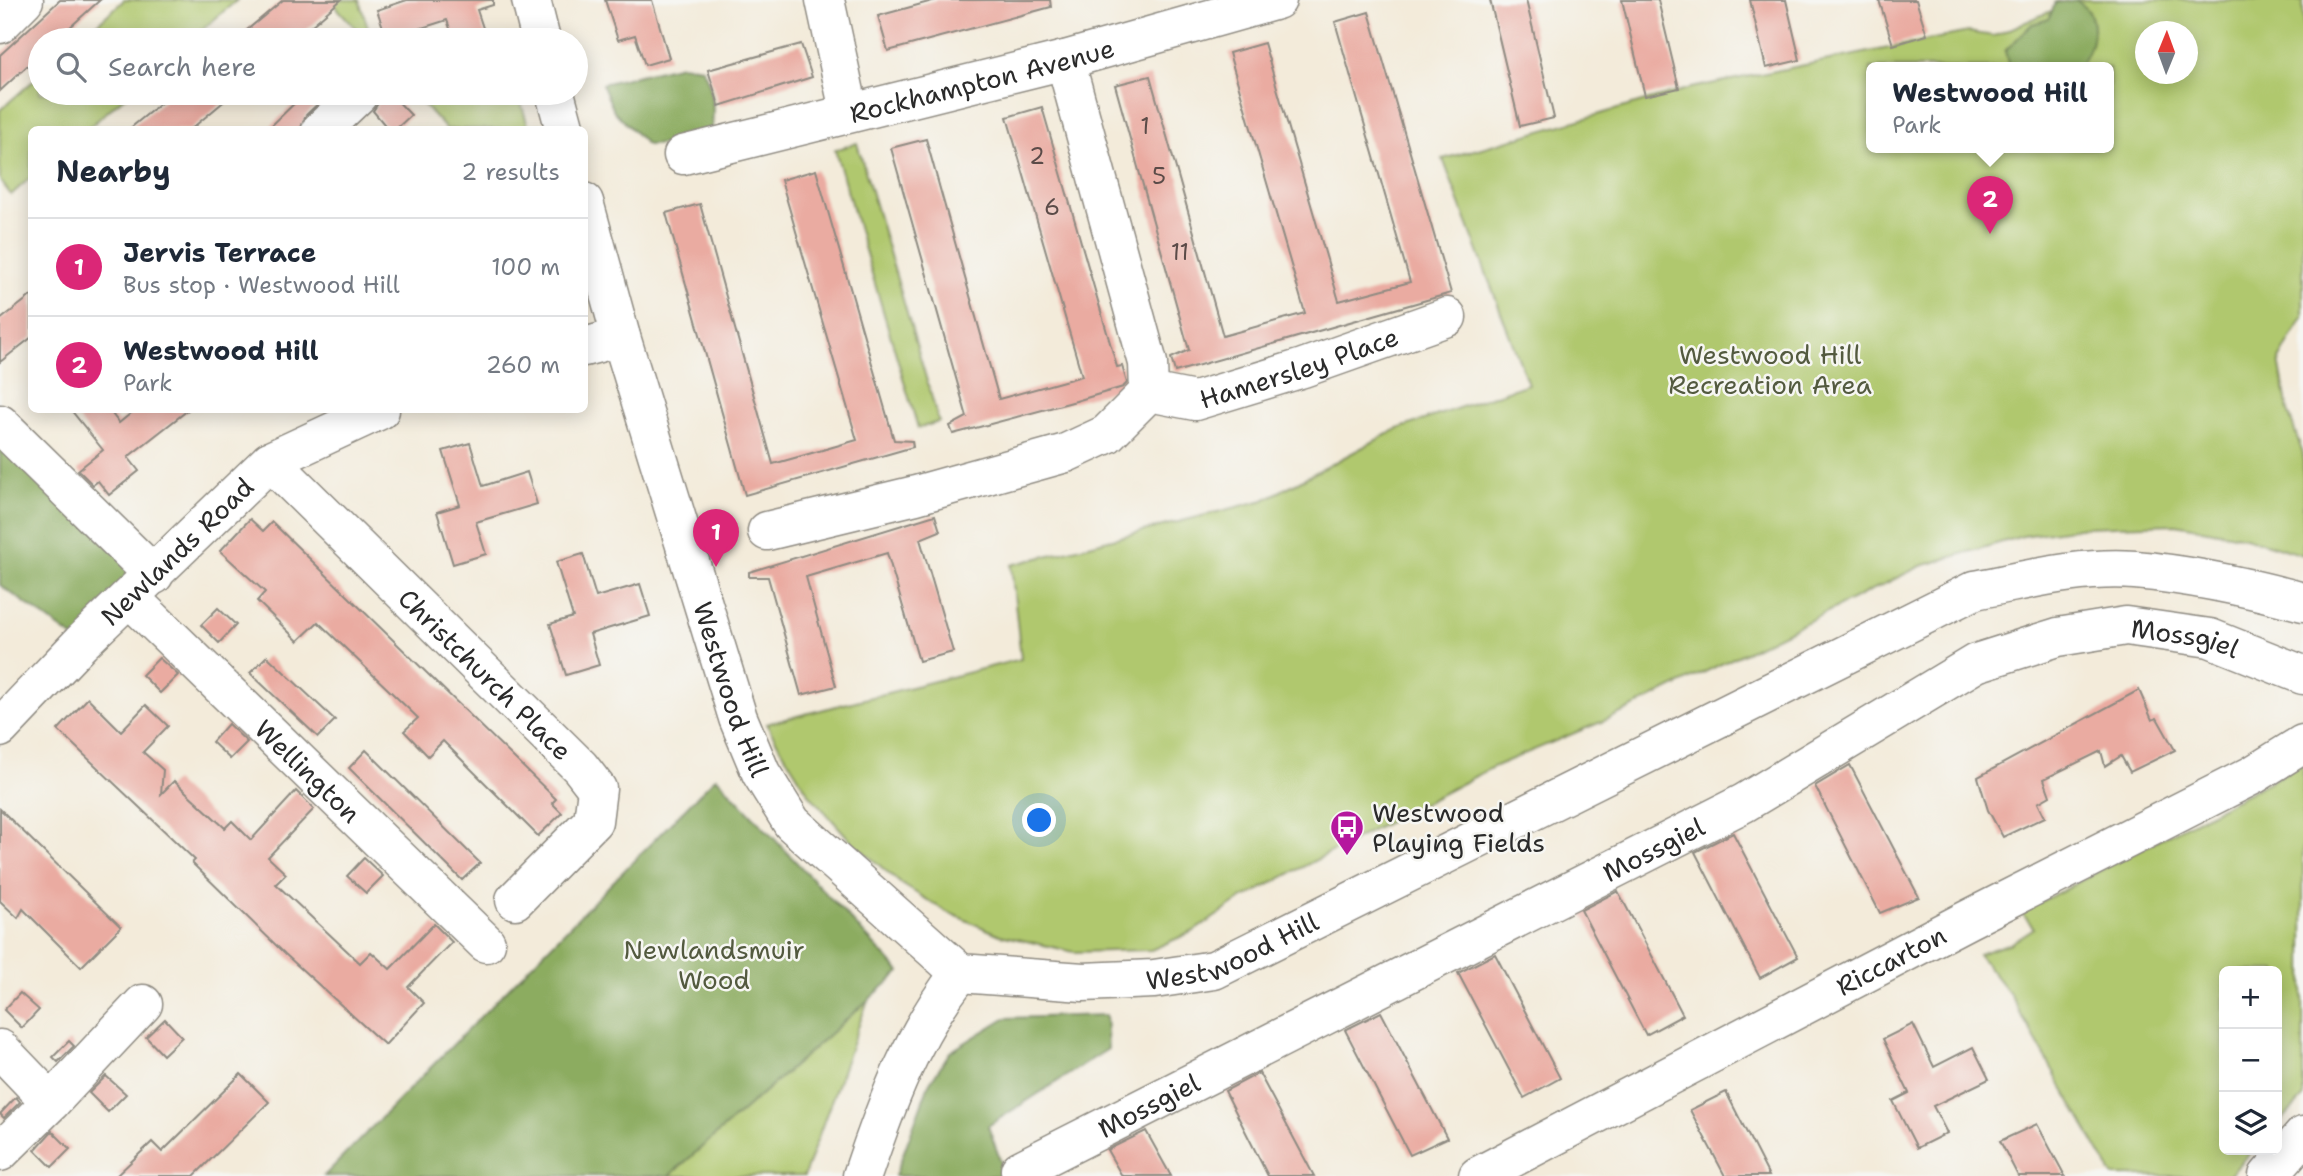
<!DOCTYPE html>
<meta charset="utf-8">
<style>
:root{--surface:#fff;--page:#f6f6f7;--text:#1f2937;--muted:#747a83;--line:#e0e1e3;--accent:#db2777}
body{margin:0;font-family:"Shantell Sans",sans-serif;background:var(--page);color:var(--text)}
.controls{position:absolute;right:21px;bottom:21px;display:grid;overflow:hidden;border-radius:10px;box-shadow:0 4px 18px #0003}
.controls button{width:63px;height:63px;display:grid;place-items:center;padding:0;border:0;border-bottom:2px solid var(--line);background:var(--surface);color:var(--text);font:35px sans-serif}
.compass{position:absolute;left:2135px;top:21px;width:63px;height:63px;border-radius:50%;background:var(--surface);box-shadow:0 4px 18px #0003;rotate:1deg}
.you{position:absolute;left:1040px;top:821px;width:24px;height:24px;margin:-18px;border:5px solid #fff;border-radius:50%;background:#1a73e8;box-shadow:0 0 0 10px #1a73e833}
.badge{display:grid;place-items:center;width:46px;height:46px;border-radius:50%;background:var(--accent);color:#fff;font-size:23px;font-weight:700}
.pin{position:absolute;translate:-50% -58px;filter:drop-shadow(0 2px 4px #0008)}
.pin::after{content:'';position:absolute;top:37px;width:24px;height:21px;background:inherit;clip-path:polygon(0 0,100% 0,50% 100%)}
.popup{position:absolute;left:1866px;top:62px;width:248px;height:91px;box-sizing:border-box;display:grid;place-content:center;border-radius:10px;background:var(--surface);filter:drop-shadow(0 2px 5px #0005);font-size:23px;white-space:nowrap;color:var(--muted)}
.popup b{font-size:26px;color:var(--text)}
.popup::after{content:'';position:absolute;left:50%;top:100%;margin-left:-14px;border:14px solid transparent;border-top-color:var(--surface)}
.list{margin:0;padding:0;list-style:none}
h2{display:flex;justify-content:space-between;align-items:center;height:91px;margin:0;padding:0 28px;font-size:30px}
h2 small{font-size:23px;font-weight:400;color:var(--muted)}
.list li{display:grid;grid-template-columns:46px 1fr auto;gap:21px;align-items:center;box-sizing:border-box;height:98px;padding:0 28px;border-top:2px solid var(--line)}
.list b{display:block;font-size:26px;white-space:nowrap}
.list p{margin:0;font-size:23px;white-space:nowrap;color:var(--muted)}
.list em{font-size:23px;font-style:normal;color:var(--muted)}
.icon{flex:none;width:38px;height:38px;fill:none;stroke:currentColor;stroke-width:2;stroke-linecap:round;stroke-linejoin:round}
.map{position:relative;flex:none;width:2303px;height:1176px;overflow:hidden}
.search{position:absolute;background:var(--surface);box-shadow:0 4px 18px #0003;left:28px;top:28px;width:560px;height:77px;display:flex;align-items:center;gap:18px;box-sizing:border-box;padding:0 24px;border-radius:38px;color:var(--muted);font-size:26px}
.panel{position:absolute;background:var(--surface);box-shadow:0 4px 18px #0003;left:28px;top:126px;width:560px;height:287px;border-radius:10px}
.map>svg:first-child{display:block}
</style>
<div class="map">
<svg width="2303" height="1176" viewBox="0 0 2303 1176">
<rect width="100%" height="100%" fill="#f6f6f2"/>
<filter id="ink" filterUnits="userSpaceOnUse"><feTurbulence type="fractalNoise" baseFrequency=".0143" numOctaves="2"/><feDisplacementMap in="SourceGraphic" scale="14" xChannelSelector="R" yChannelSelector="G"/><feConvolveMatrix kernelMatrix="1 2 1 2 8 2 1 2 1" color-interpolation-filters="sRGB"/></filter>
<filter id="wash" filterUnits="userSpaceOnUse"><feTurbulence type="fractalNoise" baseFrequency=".00686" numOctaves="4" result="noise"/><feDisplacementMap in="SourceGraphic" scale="28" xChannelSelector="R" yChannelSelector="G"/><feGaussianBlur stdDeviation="1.57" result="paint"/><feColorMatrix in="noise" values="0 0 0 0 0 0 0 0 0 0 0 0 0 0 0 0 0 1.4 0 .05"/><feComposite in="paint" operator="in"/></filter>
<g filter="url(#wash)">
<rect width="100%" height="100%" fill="#f3ebda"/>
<g fill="#b0c86e" stroke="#6e7a4c" stroke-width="2" fill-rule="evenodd">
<path d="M 124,0 L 237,0 L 190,40 L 79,40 Z"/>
<path d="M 330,0 L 359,0 L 372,40 L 366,40 Z"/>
<path d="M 2076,0 L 2303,0 L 2303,317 L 2279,360 L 2288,411 L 2303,454 L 2303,555 L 2245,537 L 2176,524 L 2085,527 L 2023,536 L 1921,566 L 1613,717 L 1493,767 L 1240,900 L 1194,931 L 1151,950 L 1074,952 L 1000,935 L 947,912 L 900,883 L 850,840 L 809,794 L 766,724 L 1021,659 L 1011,565 L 1264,500 L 1395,430 L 1528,384 L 1443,159 L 1691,88 L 1968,32 L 1994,36 ZM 2146,32 L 2188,32 L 2188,74 L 2146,74 ZM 1871,68 L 2109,68 L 2109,148 L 1871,148 Z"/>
<path d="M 40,75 L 40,93 L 129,93 L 87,129 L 32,130 L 31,177 L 11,195 L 0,180 L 0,110 Z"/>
<path d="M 413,93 L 518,93 L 529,129 L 446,129 Z"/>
<path d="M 857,143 L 939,422 L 918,428 L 835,150 Z"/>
<path d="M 2303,764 L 2303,1098 L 2277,1125 L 2277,971 L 2224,971 L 2224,1150 L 2253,1150 L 2229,1176 L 2113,1176 L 2009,993 L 1978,954 L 2011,943 L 2034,928 L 2021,912 Z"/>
<path d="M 868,1000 L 804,1176 L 669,1176 Z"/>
</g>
<g fill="#8cac61" stroke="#5c6c46" stroke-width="2">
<path d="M 2076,0 C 2080,3 2087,8 2089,12 C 2098,29 2091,56 2077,68 L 2009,68 L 2005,51 L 2032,24 L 2049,19 L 2055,3 Z"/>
<path d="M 681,65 L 702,68 C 714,90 714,105 712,129 L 669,144 L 647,145 L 614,111 L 602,84 Z"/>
<path d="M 0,424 L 154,575 L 81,643 L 0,585 Z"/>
<path d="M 716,777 L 900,972 L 669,1176 L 324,1176 Z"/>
<path d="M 1106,1015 L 1108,1049 L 988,1126 L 1006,1176 L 895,1176 L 929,1084 L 950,1052 L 1005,1018 Z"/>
</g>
<g id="blocks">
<g fill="#eaaba1">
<path d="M 60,0 L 100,0 L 56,40 L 40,40 L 40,54 L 0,91 L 0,55 Z"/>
<path d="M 283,0 L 341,0 L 295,40 L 235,40 Z"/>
<path d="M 407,0 L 493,0 L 493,5 L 477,10 L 487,40 L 454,40 L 447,20 L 387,39 L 377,10 Z"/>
<path d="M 605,0 L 652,0 L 669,58 L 645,65 L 635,35 L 618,40 Z"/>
<path d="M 936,0 L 1050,0 L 1051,7 L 888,51 L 878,16 Z"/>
<path d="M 1490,0 L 1526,0 L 1554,118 L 1520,126 Z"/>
<path d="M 1622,0 L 1658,0 L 1679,88 L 1645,96 Z"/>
<path d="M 1750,0 L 1786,0 L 1800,60 L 1766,68 Z"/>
<path d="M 1879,0 L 1916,0 L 1927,35 L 1893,45 Z"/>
<path d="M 1369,12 L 1451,293 L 1175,372 L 1171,358 L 1189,350 L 1115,85 L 1150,76 L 1223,336 L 1305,313 L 1229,53 L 1264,43 L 1339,301 L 1410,282 L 1335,22 Z"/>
<path d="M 801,44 L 812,77 L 719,106 L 708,70 Z"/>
<path d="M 173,93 L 234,93 L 190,130 L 128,130 Z"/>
<path d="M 305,93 L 329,93 L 306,115 L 300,130 L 267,130 Z"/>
<path d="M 379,93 L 390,93 L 411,115 L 395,130 L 389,130 L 373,111 L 379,102 Z"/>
<path d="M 1042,107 L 1117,367 L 1122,366 L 1127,383 L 1123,387 L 1076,401 L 953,434 L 950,426 L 967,417 L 891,148 L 926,139 L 999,399 L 1082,376 L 1007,117 Z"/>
<path d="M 816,170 L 894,440 L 912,441 L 913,447 L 745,495 L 666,213 L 700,204 L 773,464 L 798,457 L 857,440 L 781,180 Z"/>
<path d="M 32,295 L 32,337 L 0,362 L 0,320 Z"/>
<path d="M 71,410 L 109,410 L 119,423 L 135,410 L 188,410 L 128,457 L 139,471 L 109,495 L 98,481 L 93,485 L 78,470 L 103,450 Z"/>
<path d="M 470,443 L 483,486 L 527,472 L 537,504 L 476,522 L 486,554 L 453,564 L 437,512 L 460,505 L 443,451 Z"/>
<path d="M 935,515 L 940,531 L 920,539 L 953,652 L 919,661 L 887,553 L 806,577 L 836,686 L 801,695 L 768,577 L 749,577 L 749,572 Z"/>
<path d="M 250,519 L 263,531 L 272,522 L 556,799 L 552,803 L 562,813 L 538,836 L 443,741 L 428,756 L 404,731 L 418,718 L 318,622 L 298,641 L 257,601 L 265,592 L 220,551 Z"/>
<path d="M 583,554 L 596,597 L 640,584 L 650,616 L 590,634 L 599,665 L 566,675 L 550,624 L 573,617 L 556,562 Z"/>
<path d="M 218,608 L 236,625 L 219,643 L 201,625 Z"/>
<path d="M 267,656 L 335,720 L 318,737 L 250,673 Z"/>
<path d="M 159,658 L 178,675 L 160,693 L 142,675 Z"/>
<path d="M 2139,690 L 2152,720 L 2157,718 L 2175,750 L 2130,772 L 2121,756 L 2105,766 L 2101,751 L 2044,779 L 2050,796 L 2038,803 L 2045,817 L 2003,837 L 1988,810 L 1978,777 Z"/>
<path d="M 88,698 L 121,731 L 146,705 L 168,726 L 143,752 L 163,770 L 161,794 L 174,781 L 225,828 L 232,821 L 251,840 L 296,791 L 314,809 L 268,857 L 286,874 L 276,884 L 360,963 L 371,952 L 390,969 L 434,924 L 452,942 L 408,987 L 424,1003 L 385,1045 L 285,954 L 192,863 L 195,860 L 58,730 Z"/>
<path d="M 228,724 L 247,742 L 230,759 L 212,742 Z"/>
<path d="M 366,750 L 480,863 L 462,880 L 349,768 Z"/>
<path d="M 1850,765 L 1919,897 L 1880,913 L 1815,786 Z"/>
<path d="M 0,809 L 121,927 L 81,967 L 23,909 L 18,918 L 0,901 Z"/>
<path d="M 1733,833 L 1798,957 L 1760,978 L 1695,852 Z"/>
<path d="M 364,858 L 383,876 L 366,893 L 347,876 Z"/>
<path d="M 1618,891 L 1683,1015 L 1646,1035 L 1581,910 Z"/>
<path d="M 1495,954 L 1560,1078 L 1524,1098 L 1458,973 Z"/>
<path d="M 20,993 L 39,1010 L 22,1028 L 4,1010 Z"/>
<path d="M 1381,1012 L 1447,1138 L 1410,1155 L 1345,1030 Z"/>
<path d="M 165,1019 L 182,1037 L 163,1055 L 146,1037 Z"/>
<path d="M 1913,1024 L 1934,1067 L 1973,1047 L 1989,1079 L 1933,1106 L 1947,1133 L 1917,1148 L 1893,1101 L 1909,1093 L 1883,1039 Z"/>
<path d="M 69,1041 L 74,1046 L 58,1062 L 53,1057 Z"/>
<path d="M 1259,1073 L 1314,1176 L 1268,1176 L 1225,1091 Z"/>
<path d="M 241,1074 L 269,1102 L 194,1176 L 116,1176 L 152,1142 L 162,1152 Z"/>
<path d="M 106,1076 L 126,1094 L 108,1112 L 89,1093 Z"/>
<path d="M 1726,1092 L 1769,1176 L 1725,1176 L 1690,1110 Z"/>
<path d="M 16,1097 L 20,1102 L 4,1118 L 0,1114 Z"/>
<path d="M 2037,1124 L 2065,1176 L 2018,1176 L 2000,1141 Z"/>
<path d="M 52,1131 L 70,1149 L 52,1167 L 35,1150 Z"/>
<path d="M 1146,1131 L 1171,1176 L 1122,1176 L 1107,1150 Z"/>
</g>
</g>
</g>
<g filter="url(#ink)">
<use href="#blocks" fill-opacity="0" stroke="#8f8b82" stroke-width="2"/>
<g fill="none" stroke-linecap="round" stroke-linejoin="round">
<g stroke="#8f8b82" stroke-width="41">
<g id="minor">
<path d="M 531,0 L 541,40"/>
<path d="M 825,0 L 849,111"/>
<path d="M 0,24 L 24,0"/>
<path d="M 555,93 L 565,130"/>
<path d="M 321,130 L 358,95"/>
<path id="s1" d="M 683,155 L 1065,60 L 1277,0"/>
<path id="s2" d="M 584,202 L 621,337 L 738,718 L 761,773 L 792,823 L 960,973 L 1083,982 L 1154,979 L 1214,970 L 1975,590 C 2027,580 2081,566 2135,570 C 2192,575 2248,587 2303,602"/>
<path d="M 584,347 L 621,337"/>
<path id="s3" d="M 1149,392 L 1195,401 L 1303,368 L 1447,317"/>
<path d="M 0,424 L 154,575"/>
<path id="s4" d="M 270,461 L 580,767 L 597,789 L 593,821 L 515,900"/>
<path d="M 767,531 L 916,495 L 1066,453 L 1107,434 L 1149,392 L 1148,363 L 1065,60"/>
<path id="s5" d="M 130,598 L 486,943"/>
<path id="s6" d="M 0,728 L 81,643 L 270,461 L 380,410"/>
<path d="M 0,1049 L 51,1102 L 0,1152"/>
<path d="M 51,1102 L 143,1004"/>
<path id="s7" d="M 1020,1170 L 1744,803 L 1976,663 L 2058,637 L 2126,626 L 2210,638 L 2303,675"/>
<path d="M 862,1176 C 887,1102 912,1035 960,973"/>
<path id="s8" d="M 1478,1176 L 1967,920 L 2253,775 L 2303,744"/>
<path d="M 2268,1176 L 2303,1136"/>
</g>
</g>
<use href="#minor" stroke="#fff" stroke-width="38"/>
</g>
</g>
<defs>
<g id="bus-pin" transform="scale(1.75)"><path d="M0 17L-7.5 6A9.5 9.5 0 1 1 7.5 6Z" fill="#b5179e" stroke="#f6f6f2"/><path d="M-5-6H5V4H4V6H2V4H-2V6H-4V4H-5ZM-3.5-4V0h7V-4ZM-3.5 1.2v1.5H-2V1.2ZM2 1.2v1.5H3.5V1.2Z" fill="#fff"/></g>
</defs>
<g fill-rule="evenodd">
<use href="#bus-pin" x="1347" y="827"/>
</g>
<g text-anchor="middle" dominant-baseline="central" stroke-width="5" stroke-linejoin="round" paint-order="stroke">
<g font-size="23" fill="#5b4b48">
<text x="1145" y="126">1</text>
<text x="1037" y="156">2</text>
<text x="1159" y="176">5</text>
<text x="1052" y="207">6</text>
<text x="1180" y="252">11</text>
</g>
<g font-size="26" fill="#2b2b2b" stroke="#f6f6f2">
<text stroke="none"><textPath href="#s1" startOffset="308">Rockhampton Avenue</textPath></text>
<text stroke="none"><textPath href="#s3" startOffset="156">Hamersley Place</textPath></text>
<text stroke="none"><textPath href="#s6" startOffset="250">Newlands Road</textPath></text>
<text stroke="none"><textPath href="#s7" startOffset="1298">Mossgiel</textPath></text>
<text stroke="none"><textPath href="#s4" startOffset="303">Christchurch Place</textPath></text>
<text stroke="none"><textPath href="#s2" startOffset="509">Westwood Hill</textPath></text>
<text stroke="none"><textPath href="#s5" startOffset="248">Wellington</textPath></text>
<text stroke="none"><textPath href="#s7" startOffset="710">Mossgiel</textPath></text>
<text stroke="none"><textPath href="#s2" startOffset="1160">Westwood Hill</textPath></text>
<text stroke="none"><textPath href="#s8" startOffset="466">Riccarton</textPath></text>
<text stroke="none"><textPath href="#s7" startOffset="144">Mossgiel</textPath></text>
</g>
<g font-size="26" fill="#535a3f" stroke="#f6f6f2">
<text x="1770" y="354">Westwood Hill<tspan x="1770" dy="30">Recreation Area</tspan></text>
<text x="714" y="949">Newlandsmuir<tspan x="714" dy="30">Wood</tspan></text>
</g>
<g font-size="26" fill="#2b2b2b" stroke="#f6f6f2" text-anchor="start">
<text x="1372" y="812">Westwood<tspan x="1372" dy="30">Playing Fields</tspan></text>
</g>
</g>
</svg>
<div class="controls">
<button>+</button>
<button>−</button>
<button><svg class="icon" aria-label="layers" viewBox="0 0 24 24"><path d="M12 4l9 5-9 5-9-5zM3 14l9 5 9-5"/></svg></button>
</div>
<svg class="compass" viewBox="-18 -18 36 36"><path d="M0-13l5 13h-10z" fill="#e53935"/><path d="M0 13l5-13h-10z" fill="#747a83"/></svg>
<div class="you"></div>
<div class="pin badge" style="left:716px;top:567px">1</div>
<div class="pin badge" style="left:1990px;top:234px">2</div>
<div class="popup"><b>Westwood Hill</b>Park</div>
<div class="search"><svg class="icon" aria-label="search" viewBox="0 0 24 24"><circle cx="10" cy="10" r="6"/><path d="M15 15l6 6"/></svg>Search here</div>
<section class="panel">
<h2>Nearby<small>2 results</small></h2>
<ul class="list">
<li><span class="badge">1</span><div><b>Jervis Terrace</b><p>Bus stop · Westwood Hill</p></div><em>100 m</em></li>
<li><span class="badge">2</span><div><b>Westwood Hill</b><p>Park</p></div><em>260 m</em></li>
</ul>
</section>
</div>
